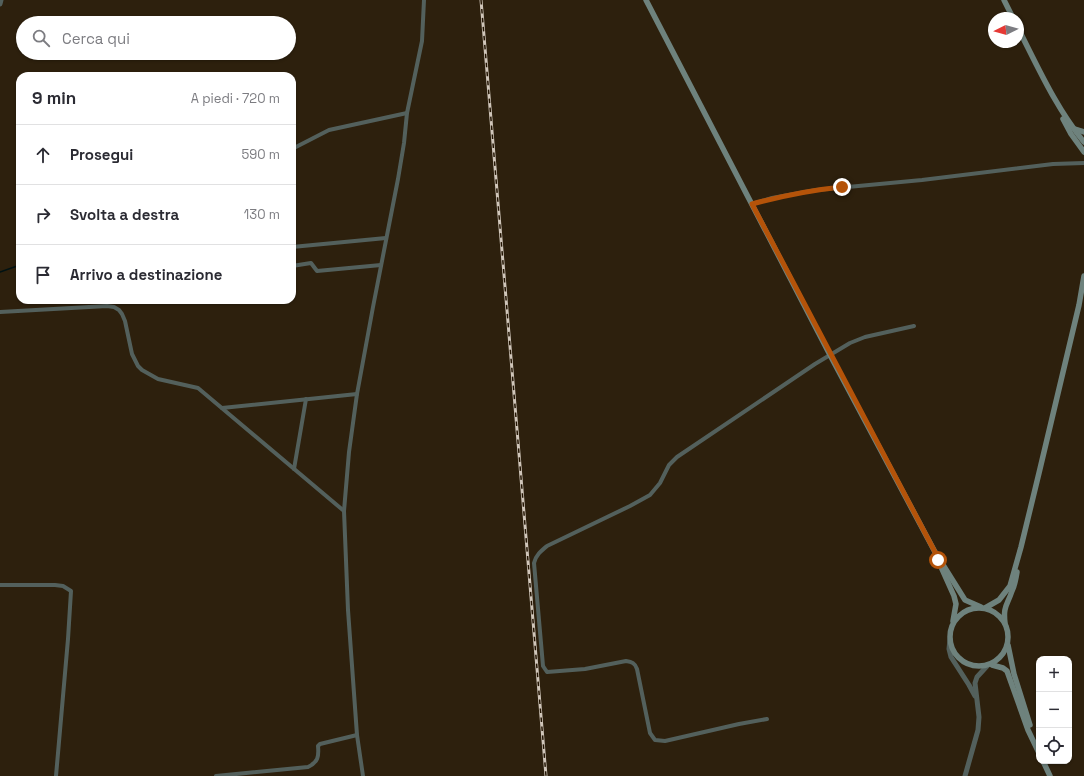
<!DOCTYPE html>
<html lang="it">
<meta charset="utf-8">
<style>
:root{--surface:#fff;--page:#f2f2f3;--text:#2b2b33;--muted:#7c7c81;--line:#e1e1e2}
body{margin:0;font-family:"Space Grotesk",sans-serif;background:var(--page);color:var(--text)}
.controls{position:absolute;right:12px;bottom:12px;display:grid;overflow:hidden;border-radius:8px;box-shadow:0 1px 3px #0004}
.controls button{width:36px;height:36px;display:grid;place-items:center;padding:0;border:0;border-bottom:1px solid var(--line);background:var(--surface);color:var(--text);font:20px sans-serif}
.compass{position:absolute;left:988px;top:12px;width:36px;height:36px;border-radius:50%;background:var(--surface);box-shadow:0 1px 3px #0004;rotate:265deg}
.stop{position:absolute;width:12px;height:12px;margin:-9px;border:3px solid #b45309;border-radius:50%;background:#fff}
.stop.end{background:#b45309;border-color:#fff;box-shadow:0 1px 4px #0008}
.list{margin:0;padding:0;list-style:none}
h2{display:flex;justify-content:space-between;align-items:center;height:52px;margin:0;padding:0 16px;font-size:17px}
h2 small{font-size:13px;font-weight:400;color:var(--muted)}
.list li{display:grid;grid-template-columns:26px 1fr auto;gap:12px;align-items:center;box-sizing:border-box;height:60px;padding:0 16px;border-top:1px solid var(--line)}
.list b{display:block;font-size:15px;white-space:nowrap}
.list em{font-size:13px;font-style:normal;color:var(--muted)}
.icon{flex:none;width:22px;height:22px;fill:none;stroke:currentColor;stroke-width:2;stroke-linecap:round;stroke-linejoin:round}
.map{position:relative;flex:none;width:1084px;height:776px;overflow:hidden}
.search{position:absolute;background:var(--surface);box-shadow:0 1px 3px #0004;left:16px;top:16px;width:280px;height:44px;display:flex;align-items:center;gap:10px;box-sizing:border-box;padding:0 14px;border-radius:22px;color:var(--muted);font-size:15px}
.panel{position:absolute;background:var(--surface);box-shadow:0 1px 3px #0004;left:16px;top:72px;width:280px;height:232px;border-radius:12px}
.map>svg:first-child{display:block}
</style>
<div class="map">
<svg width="1084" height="776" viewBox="0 0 1084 776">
<rect width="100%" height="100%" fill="#2d200d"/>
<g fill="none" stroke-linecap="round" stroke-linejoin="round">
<path stroke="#001213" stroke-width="1.5" d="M 0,272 L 20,265"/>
<g stroke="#53605c" stroke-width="4">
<path d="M 292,149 L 329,130 L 407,113"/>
<path d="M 752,204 L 772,198 L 816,190 L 922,180 L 1053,164 L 1084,163"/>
<path d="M 292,247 L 386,238"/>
<path d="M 292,266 L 311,263 L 317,271 L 381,265"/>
<path d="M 0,312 L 107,306 L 114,307 L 119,310 L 122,314 L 125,321 L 132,354 L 138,366 L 142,370 L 158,379 L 198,388 L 344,511"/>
<path d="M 222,408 L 357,394"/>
<path d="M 294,469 L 306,399"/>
<path d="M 0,585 L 55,585 L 63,586 L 71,591 L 68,639 L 56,776"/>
<path d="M 767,719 L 739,724 L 665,741 L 655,740 L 650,733 L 637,669 C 635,663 632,662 626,661 L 585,669 L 547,672 L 543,666 L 534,563 C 536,555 541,551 547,546 L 630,506 L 650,495 L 660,483 L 669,465 L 677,457 L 815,364 L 850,343 L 865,337 L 914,326"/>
<path d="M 216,776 L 308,767 C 318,762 319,757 318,746 L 320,744 L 357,735"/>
<path d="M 363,776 L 357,735 L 348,610 L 344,511 L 349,452 L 357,394 L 373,307 L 398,179 L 404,143 L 407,113 L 422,41 L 424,0"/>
</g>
<g stroke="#53605c" stroke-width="5">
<path d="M 0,4 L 1,0"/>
<path d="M 950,639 L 949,649 L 951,657 L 969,685 L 975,696"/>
<path d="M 965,776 L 978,730 L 979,717 L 975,683 L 977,677 L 988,665"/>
</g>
<g stroke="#6e827d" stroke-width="5.5">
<path d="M 646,0 L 830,355 L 935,552 L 965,600 L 981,607"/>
<path d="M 1004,0 L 1013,18"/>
<path d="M 1018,28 C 1038,67 1056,108 1084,142"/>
<path d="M 1063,119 L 1071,134 L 1084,152"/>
<path d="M 1075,129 L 1084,132"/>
<path d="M 941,567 L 954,596 L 956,604 L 953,621"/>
<circle cx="979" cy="637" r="29"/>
<path d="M 985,608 L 999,600 L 1010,586 L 1021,547 L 1039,473 L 1079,305 L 1084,276"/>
<path d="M 1005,623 C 1003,606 1007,606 1012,591 C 1015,585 1016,578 1017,572"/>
<path d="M 1008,645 L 1014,674 L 1030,725"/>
<path d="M 992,665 L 1003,668 L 1007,671 L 1028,730 L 1039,753"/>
<path d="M 1043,761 L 1050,776"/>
</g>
<g stroke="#d0c6ba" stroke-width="3">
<path id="rail" d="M 481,0 L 546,776"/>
</g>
<use href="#rail" stroke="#241604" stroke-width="1.5" stroke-dasharray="4.5" stroke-linecap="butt"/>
</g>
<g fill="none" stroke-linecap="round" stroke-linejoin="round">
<path stroke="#b45309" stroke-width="5" d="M 842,187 C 812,190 782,196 752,204 L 935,552 L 938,560"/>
</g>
</svg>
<div class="controls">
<button>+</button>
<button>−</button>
<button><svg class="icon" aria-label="locate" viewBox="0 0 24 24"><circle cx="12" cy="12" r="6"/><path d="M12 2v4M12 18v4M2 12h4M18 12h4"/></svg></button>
</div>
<svg class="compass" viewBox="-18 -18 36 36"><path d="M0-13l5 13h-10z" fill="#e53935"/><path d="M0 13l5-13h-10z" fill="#7c7c81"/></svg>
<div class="stop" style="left:938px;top:560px"></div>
<div class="stop end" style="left:842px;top:187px"></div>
<div class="search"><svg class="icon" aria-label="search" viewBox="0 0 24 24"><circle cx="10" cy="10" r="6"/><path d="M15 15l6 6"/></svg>Cerca qui</div>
<section class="panel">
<h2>9 min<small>A piedi · 720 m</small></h2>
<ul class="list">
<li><svg class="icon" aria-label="ahead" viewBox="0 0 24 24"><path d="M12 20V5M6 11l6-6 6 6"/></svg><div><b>Prosegui</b></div><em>590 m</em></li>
<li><svg class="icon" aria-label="right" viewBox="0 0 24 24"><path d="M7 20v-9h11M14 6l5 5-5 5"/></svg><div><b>Svolta a destra</b></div><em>130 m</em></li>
<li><svg class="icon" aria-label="arrive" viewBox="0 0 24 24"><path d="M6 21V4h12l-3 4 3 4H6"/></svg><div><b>Arrivo a destinazione</b></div></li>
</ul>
</section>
</div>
